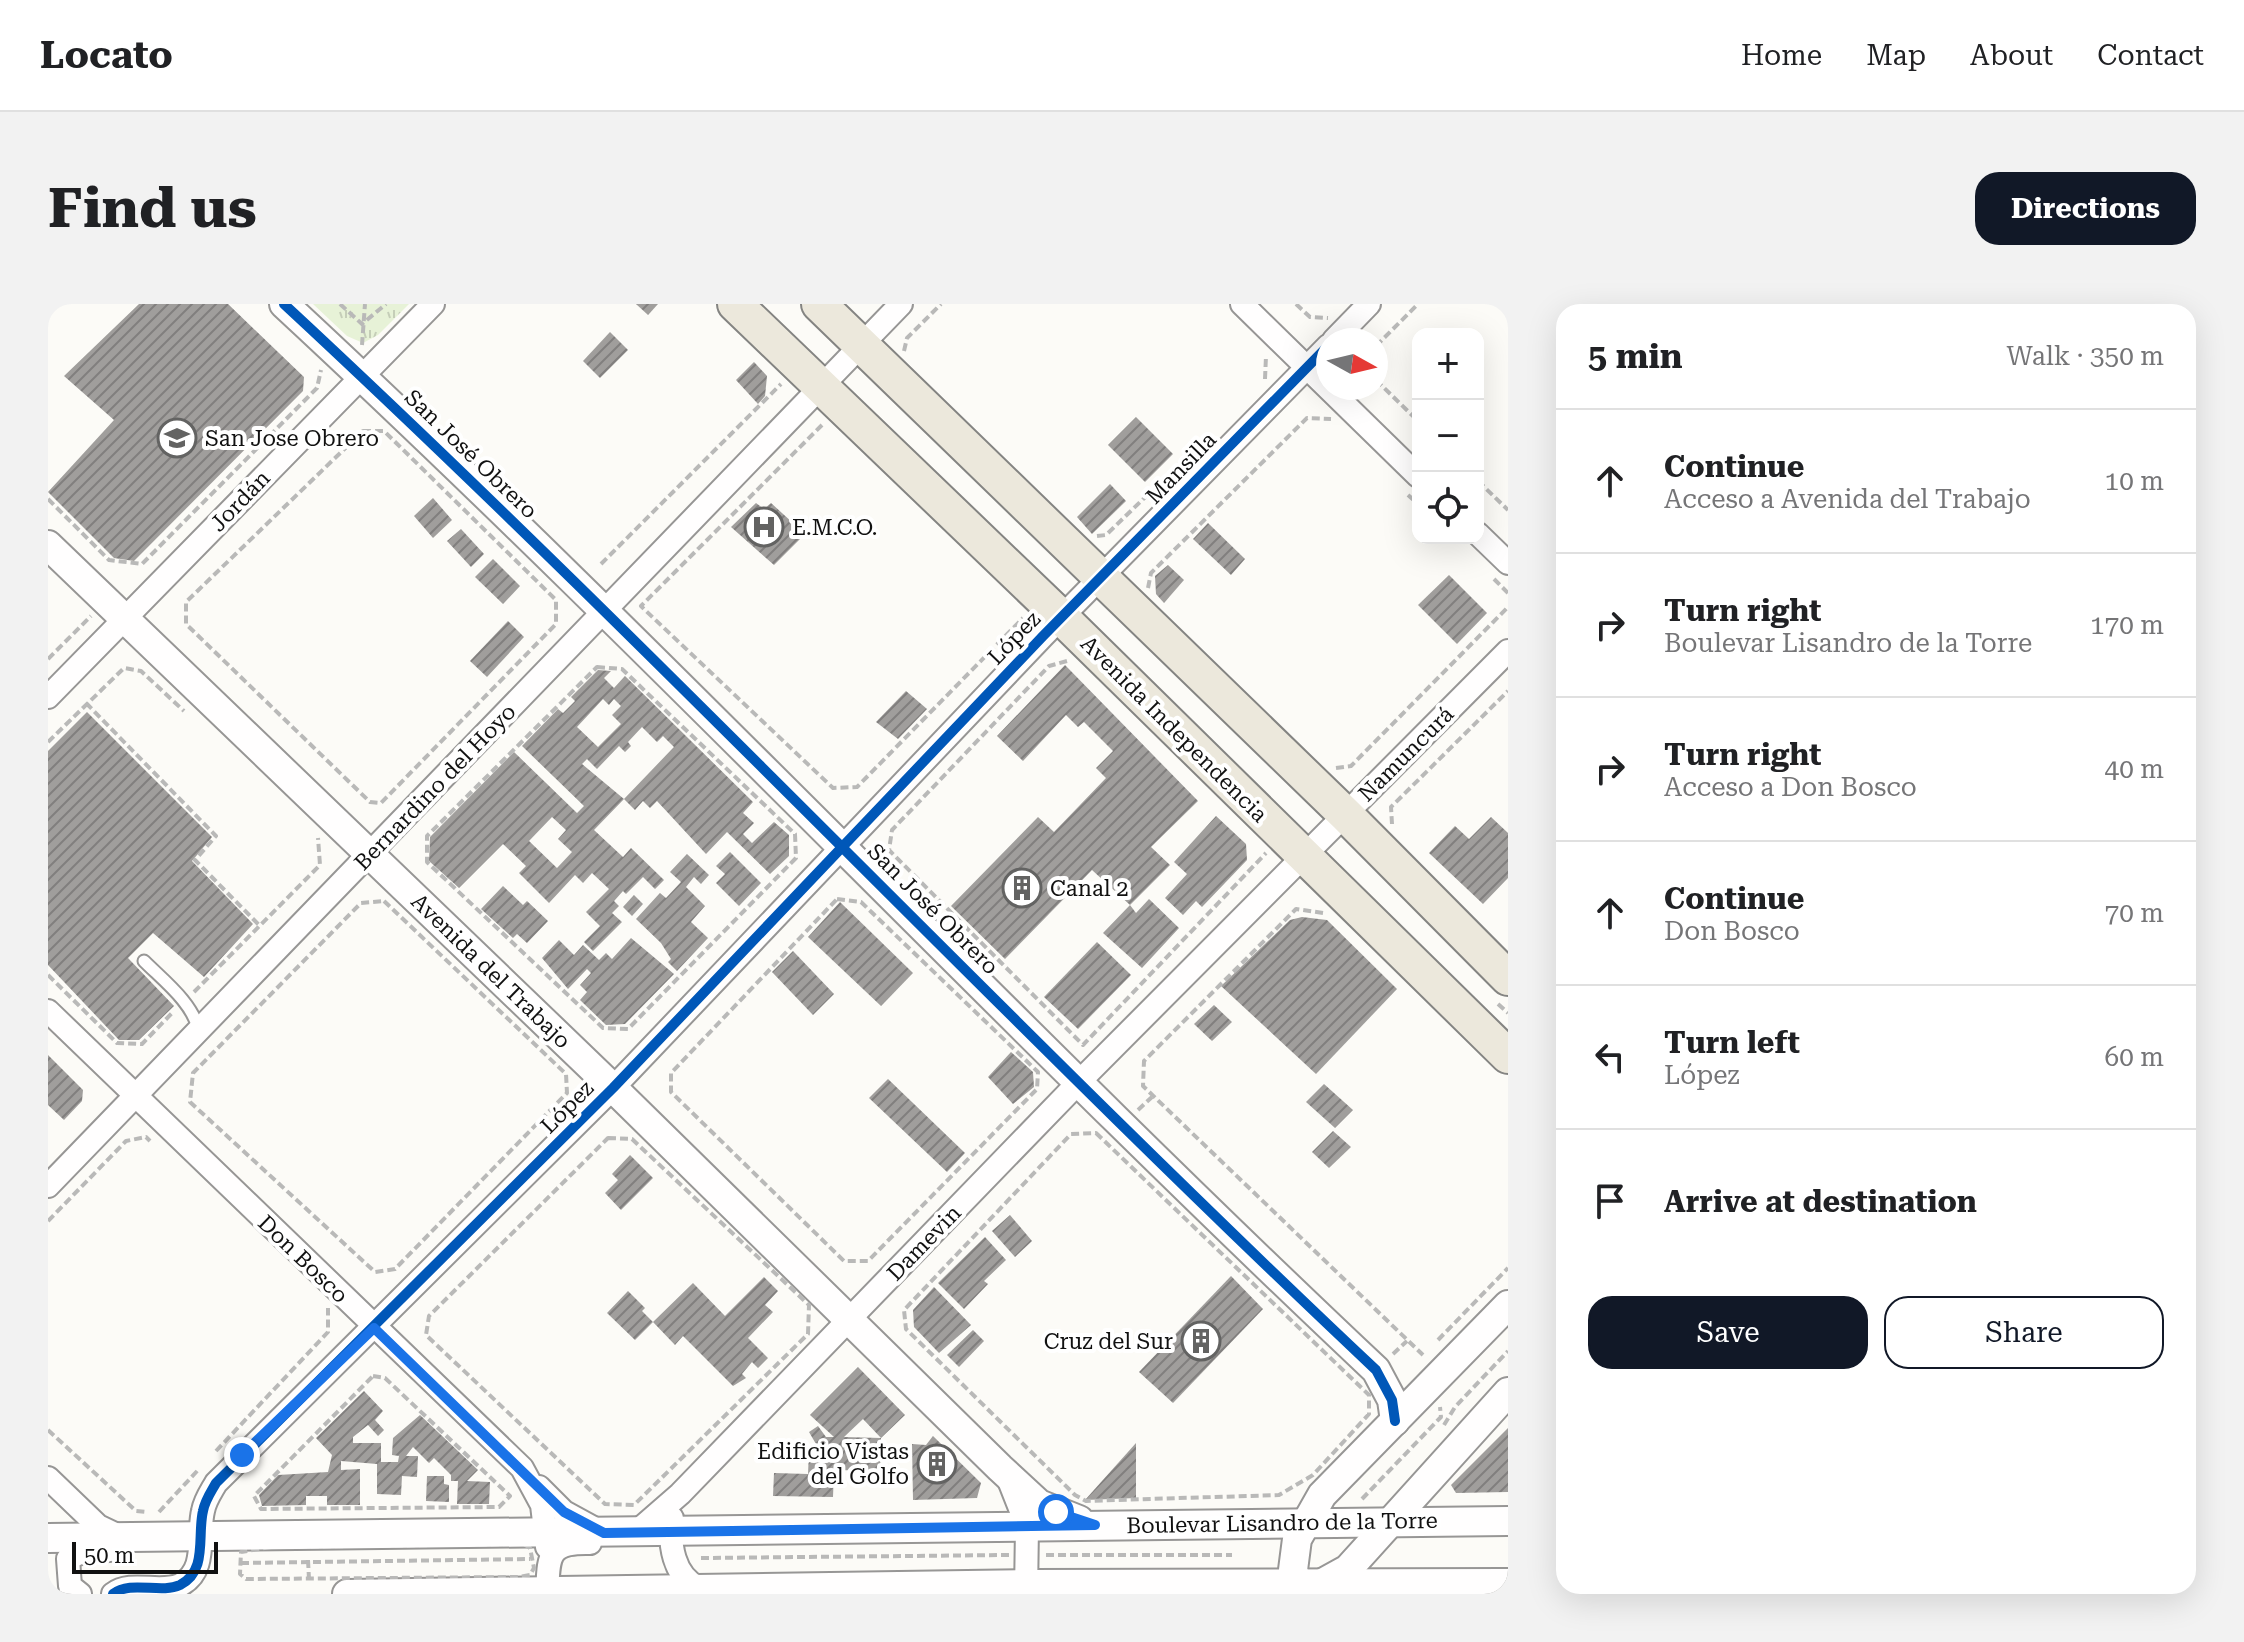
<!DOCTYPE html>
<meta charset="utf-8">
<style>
:root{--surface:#fff;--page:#f2f2f2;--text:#202124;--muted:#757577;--line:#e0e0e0;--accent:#111827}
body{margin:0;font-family:"Roboto Serif",serif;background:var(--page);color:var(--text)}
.controls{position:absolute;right:24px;top:24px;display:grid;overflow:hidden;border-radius:16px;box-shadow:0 8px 32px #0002}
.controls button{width:72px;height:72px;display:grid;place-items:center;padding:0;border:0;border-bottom:2px solid var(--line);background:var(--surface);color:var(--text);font:40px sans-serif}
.compass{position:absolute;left:1268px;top:24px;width:72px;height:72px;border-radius:50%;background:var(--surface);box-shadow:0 8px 32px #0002;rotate:98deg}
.scale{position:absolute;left:24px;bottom:20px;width:146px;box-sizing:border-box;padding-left:8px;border:4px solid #111;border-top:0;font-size:22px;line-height:28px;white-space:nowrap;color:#111;-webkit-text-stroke:6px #fff;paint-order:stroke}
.stop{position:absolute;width:24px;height:24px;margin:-18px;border:6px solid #1a73e8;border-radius:50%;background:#fff}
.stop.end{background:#1a73e8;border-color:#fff;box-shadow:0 2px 8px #0008}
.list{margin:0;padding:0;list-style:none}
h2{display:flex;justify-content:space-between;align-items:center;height:104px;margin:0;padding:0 32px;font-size:34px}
h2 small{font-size:26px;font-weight:400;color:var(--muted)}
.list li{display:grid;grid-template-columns:52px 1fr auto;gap:24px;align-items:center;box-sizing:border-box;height:144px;padding:0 32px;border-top:2px solid var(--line)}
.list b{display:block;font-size:30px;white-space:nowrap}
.list p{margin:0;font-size:26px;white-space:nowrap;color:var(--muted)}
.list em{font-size:26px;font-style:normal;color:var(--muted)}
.actions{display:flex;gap:16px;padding:24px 32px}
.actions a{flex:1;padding:18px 0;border:2px solid var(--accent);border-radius:24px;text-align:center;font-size:28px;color:var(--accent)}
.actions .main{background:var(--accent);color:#fff}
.icon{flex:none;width:44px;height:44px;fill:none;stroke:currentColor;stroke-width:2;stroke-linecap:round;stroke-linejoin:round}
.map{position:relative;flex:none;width:1460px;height:1290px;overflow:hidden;border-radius:24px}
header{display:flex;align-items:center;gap:48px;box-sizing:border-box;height:112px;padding:0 40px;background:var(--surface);border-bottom:2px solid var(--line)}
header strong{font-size:38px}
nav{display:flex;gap:44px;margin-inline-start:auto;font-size:28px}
.intro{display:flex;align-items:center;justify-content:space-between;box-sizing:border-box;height:192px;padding:0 48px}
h1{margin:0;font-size:56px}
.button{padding:20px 36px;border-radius:24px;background:var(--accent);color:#fff;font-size:28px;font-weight:700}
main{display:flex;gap:48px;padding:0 48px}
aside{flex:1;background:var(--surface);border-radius:24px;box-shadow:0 8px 32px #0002}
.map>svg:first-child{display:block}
</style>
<header>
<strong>Locato</strong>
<nav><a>Home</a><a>Map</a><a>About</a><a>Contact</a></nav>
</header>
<div class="intro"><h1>Find us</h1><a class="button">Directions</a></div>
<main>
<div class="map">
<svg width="1460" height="1290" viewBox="0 0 1460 1290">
<defs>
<pattern id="grass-tufts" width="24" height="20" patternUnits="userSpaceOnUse" patternTransform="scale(2)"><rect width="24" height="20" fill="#e7f2d7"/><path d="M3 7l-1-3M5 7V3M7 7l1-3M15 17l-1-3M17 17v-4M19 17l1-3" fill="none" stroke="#c5ceb8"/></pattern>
<pattern id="building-hatch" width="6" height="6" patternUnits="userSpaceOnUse" patternTransform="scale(2)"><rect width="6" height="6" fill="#a09e9c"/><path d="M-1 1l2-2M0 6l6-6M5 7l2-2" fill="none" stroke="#817f7e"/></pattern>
</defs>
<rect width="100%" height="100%" fill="#fcfbf7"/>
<path fill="url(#grass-tufts)" d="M 265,0 L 361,0 L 330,31 L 315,39 L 299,32 Z"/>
<g fill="url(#building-hatch)" fill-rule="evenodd">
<path d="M 91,0 L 180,0 L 256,73 L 255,87 L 86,257 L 66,254 L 0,188 L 66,116 L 16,72 Z"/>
<path d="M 588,0 L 610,0 L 600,11 Z"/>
<path d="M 562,28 L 580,46 L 552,74 L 535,57 Z"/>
<path d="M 706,58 L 719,72 L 717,92 L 710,100 L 688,76 Z"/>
<path d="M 1088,113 L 1125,150 L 1097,178 L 1060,141 Z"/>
<path d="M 1062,180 L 1078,197 L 1044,230 L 1029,213 Z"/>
<path d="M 385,194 L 404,216 L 385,234 L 366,212 Z"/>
<path d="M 708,199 L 716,205 L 723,199 L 757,230 L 726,261 L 683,223 Z"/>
<path d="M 1160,219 L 1197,255 L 1183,271 L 1145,235 Z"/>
<path d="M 413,225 L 436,250 L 423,263 L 399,237 Z"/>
<path d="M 445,255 L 472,282 L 455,300 L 427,273 Z"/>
<path d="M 1120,261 L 1136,276 L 1116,299 L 1108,290 L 1107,272 Z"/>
<path d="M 1401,271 L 1439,309 L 1409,340 L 1370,301 Z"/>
<path d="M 460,317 L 476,333 L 439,373 L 422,357 Z"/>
<path d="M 1017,361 L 1150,497 L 1103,543 L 1122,561 L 1082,601 L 1044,566 L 957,655 L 903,602 L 990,513 L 1006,528 L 1058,474 L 1048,464 L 1065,447 L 1036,418 L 1030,423 L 1018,411 L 975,457 L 949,432 Z"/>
<path d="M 550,366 L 563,367 L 556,374 L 566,384 L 577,372 L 705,498 L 695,509 L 706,519 L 695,530 L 704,539 L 726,518 L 741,531 L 741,552 L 722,570 L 679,528 L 658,550 L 609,497 L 602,504 L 595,497 L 587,506 L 576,495 L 626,443 L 615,432 L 609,438 L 594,423 L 580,438 L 583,442 L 577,448 L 571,442 L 549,465 L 539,455 L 534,460 L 576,495 L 546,526 L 575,553 L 583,544 L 616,576 L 607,585 L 595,573 L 578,590 L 575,587 L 566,597 L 571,602 L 564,609 L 574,618 L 545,647 L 536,638 L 552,622 L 538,608 L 561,585 L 544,569 L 535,579 L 527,571 L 501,599 L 471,569 L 478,562 L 455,540 L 411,584 L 381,557 L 382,533 L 466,448 L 529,509 L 536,502 L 474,442 L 510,405 L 515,409 L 527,397 L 523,393 ZM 555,395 L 561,401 L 566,395 L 573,402 L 564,411 L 573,420 L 550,443 L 529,423 ZM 504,513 L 518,526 L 510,535 L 524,548 L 509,564 L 481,537 Z"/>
<path d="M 858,387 L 879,405 L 850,435 L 828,418 Z"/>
<path d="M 39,408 L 164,533 L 144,557 L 205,620 L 156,673 L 105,629 L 80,654 L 126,702 L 91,736 L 71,736 L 0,661 L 0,447 Z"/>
<path d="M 1168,512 L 1198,540 L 1199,556 L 1154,603 L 1148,597 L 1135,611 L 1117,594 L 1139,570 L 1126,558 Z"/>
<path d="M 1443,513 L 1460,529 L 1460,574 L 1435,600 L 1381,549 L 1407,522 L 1421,535 Z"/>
<path d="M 682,548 L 713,579 L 691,602 L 668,579 L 677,570 L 668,562 Z"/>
<path d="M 639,550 L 661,571 L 653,580 L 646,573 L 638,583 L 657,602 L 643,618 L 660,634 L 629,667 L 620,658 L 623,655 L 613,639 L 588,615 L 612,589 L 618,594 L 633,578 L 622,568 Z"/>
<path d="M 455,582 L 475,601 L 479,597 L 500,617 L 479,639 L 469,630 L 465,634 L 433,605 Z"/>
<path d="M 586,591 L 595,600 L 584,612 L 575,603 Z"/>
<path d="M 1101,595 L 1131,624 L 1094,664 L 1055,629 L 1082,601 L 1088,609 Z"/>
<path d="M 792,598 L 865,669 L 833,702 L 760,633 Z"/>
<path d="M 1254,613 L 1279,616 L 1349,685 L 1268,770 L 1173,682 L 1242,616 Z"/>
<path d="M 583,634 L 626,670 L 577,720 L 558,721 L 532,696 L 539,688 L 532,681 L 543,669 L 539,665 L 520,685 L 494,654 L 511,636 L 526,651 L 535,641 L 551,656 L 558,649 L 564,655 Z"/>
<path d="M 1049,638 L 1083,671 L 1030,725 L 996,693 Z"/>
<path d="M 745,647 L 786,690 L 765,711 L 724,668 Z"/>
<path d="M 1166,701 L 1184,718 L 1164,737 L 1146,720 Z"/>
<path d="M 963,748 L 985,768 L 986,783 L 965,800 L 940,773 Z"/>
<path d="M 0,751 L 35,786 L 34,797 L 16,816 L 0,801 Z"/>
<path d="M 840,775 L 917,849 L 899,868 L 821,794 Z"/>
<path d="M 1276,780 L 1305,806 L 1287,824 L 1258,798 Z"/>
<path d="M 1285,827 L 1303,843 L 1281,864 L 1264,848 Z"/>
<path d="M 582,851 L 605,874 L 573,906 L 557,889 L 570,876 L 564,870 Z"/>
<path d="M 962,911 L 984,937 L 967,953 L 944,927 Z"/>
<path d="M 937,933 L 958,956 L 936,977 L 940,980 L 916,1005 L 890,979 Z"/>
<path d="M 1183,972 L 1215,1005 L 1125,1099 L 1091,1068 Z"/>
<path d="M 716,973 L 730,987 L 717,1001 L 725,1008 L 700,1034 L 720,1054 L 710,1064 L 704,1058 L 694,1070 L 698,1074 L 685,1082 L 635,1032 L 627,1041 L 605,1018 L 645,979 L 677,1012 Z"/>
<path d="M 886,983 L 923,1021 L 891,1049 L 866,1023 L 865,1006 Z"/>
<path d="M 580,987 L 597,1004 L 594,1007 L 605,1018 L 587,1036 L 559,1009 Z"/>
<path d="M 925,1026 L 936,1037 L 911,1063 L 899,1051 Z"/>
<path d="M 810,1063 L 857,1111 L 833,1134 L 815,1115 L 796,1133 L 833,1134 L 832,1167 L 786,1166 L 785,1193 L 725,1192 L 726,1169 L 760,1170 L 761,1148 L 768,1149 L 768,1140 L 761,1128 L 770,1122 L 778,1133 L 786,1133 L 762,1111 Z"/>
<path d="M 316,1087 L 335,1107 L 327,1116 L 336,1126 L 330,1132 L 320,1121 L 305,1133 L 305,1139 L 333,1139 L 333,1158 L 350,1158 L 351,1152 L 344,1151 L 345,1134 L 372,1111 L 430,1166 L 419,1177 L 442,1178 L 441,1200 L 409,1200 L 410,1177 L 403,1177 L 403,1171 L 386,1154 L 381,1159 L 365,1143 L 358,1152 L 370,1152 L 369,1173 L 354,1172 L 353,1191 L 329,1190 L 329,1160 L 293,1157 L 293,1166 L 312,1165 L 312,1201 L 279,1201 L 279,1192 L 258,1192 L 258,1201 L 214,1202 L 211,1191 L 230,1171 L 280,1168 L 284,1151 L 268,1134 Z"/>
<path d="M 1460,1124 L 1460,1188 L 1408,1189 L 1403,1181 Z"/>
<path d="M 885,1132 L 933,1179 L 929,1194 L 865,1196 L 864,1140 L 878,1141 Z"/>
<path d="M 1088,1139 L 1088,1194 L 1037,1196 Z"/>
<path d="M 379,1172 L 396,1172 L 396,1180 L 401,1181 L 401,1198 L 378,1197 Z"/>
</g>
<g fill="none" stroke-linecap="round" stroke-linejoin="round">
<g stroke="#979695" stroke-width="15">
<path id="service" d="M 96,657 C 116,677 145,699 151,727"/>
</g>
<g stroke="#979695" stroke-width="26">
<g id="minor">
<path d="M 1194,0 L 1370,172"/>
<path d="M 1286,36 L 1321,0"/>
<path d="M 1430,230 L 1460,259"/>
<path d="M 0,393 L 385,0"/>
<path d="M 0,707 L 474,1164 L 494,1201 L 499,1243"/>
<path d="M 0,882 L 853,0"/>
<path d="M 0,1174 L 50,1222 L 71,1232"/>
<path d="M 962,1179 L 979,1222 L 978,1290"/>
<path d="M 491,1183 L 516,1208 L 549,1226"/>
<path d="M 624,1214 C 621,1240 625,1272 651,1284"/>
<path d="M 586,1230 L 632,1190 L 1029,780 L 1460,347"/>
<path d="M 32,1290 L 22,1282 L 20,1255 L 35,1247 L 62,1246"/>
<path d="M 65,1290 C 83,1276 112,1290 132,1281 C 160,1267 149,1232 155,1207 C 157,1196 163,1188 168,1179 L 565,784 L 995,332 L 1280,42"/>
<path d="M 499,1290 C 501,1253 498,1238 542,1239"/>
</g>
</g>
<g stroke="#979695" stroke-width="32">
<g id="tertiary">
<path d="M 236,0 C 609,346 958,718 1328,1066 L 1344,1096 L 1347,1117"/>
<path d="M 0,241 L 565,784 L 952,1164 L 991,1200 L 1031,1216"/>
<path d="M 0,1234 L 1460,1217"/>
<path d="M 1250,1281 L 1245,1266 L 1249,1235 L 1274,1191 L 1460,1001"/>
<path d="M 1271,1281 L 1300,1265 L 1460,1088"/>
<path d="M 299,1290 L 984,1280 L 1460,1279"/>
</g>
</g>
<g stroke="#848482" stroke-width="38">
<g id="primary">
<path d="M 687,0 L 1013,313 L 1460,752"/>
<path d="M 771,0 L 1298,511 L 1460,674"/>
</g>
</g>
<g stroke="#b9b9b8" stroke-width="4" stroke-dasharray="8 4" stroke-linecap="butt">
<path d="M 292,0 L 314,20 L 338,0"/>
<path d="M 1248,0 L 1262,13 L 1280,14"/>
<path d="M 314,41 L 317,0"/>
<path d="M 1328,42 L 1370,0"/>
<path d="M 856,47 L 859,34 L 893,0"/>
<path d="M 1217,75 L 1218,52"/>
<path d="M 1328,76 L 1370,117"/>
<path d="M 774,121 L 593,302 L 598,307 L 785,484 L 809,483 L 975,314"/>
<path d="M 315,127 L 336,127 L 508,296 L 508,320 L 333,499 L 322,498 L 138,320 L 138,298 Z"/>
<path d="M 1430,177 L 1460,206"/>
<path d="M 1360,191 L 1370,200"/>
<path d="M 0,195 L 61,256 L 94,260 L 269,84 L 273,66"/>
<path d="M 1049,232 L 1058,231 L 1149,143"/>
<path d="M 553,260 L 733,80"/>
<path d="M 1446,275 L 1460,289"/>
<path d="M 1100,284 L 1103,269 L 1259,114 L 1283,115"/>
<path d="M 0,355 L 43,312"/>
<path d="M 1019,357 L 1001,362 L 844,526 L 841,546 L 1035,741 L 1218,549"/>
<path d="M 549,363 L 574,365 L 747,530 L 748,554 L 580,725 L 555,724 L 379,558 L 379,532 Z"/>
<path d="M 38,399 L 168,532 L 147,556 L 211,621"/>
<path d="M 0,438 L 76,364 L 93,367 L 136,407"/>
<path d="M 1288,464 L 1303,462 L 1460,303"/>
<path d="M 1344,520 L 1343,503 L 1460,387"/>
<path d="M 789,595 L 813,598 L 990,768 L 989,785 L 820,957 L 796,957 L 623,788 L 623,769 Z"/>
<path d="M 336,597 L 518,770 L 519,789 L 347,965 L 327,968 L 142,798 L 145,769 L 313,599 Z"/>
<path d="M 1275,609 L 1248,605 L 1096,757 L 1095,782 L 1375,1051"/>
<path d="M 0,671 L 69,739 L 94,740 L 125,708"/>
<path d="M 146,688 L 272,561 L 270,534"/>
<path d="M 1450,700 L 1460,709"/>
<path d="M 1090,806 L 1104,793"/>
<path d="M 1048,829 L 1321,1091 L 1321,1110 L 1265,1171 L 1231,1191 L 1038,1197 L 1027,1191 L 858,1025 L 856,1006 L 1023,830 Z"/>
<path d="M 560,834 L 584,835 L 761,1001 L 760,1030 L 586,1201 L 557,1200 L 378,1031 L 381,1012 Z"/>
<path d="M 0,917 L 78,837 L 98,833 L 102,837"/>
<path d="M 1390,1036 L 1460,964"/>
<path d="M 1345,1050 L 1359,1037"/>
<path d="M 325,1072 L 337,1074 L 462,1192 L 451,1203 L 213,1205 L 206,1192 Z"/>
<path d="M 1396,1121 L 1407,1103 L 1460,1047"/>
<path d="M 0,1126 L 88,1207 L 98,1208"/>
<path d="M 168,1147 L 280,1028 L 280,1004"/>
<path d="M 1314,1195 L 1393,1113 L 1392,1103"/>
<path d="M 111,1208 L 151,1165"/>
<path d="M 476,1240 L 482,1244 L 486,1264 L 482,1271 L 470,1273 L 198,1275 L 192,1270 L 193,1248 L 223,1243 Z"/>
<path d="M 998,1251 L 1184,1251"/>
<path d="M 653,1254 L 961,1251"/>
<path d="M 260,1256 L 261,1275"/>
<path d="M 193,1259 L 482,1255"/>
</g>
<use href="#service" stroke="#fffefe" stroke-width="11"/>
<use href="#minor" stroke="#fffefe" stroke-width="22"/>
<use href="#tertiary" stroke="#fffefe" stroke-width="28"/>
<use href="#primary" stroke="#ece8dc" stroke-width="34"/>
<g stroke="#fff" stroke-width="15">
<g id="cycleway">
<path d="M 236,0 C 609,346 958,718 1328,1066 L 1344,1096 L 1347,1117"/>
<path d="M 65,1290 C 83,1276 112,1290 132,1281 C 160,1267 149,1232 155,1207 C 157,1196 163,1188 168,1179 L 565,784 L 995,332 L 1280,42"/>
</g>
</g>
<use href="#cycleway" stroke="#0057b8" stroke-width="10"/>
</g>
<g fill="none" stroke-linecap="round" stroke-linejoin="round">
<path stroke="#1a73e8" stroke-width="10" d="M 194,1151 L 326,1024 L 516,1208 L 556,1229 L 1047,1221 L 1008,1208"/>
</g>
<defs>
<g id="school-ring" transform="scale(2)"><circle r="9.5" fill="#fff" stroke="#636362" stroke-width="1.5"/><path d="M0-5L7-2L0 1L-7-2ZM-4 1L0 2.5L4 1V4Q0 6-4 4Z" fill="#636362"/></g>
<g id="hospital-ring" transform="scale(2)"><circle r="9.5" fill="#fff" stroke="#636362" stroke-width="1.5"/><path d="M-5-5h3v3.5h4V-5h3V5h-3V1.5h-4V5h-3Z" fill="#636362"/></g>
<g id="building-ring" transform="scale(2)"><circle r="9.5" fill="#fff" stroke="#636362" stroke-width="1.5"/><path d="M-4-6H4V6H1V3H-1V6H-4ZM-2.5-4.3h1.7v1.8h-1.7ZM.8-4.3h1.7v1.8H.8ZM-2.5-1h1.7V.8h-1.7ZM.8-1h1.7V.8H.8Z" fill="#636362"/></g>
</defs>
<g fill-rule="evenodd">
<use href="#school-ring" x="129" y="134"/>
<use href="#hospital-ring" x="716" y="223"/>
<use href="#building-ring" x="974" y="584"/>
<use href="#building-ring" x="1153" y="1037"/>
<use href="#building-ring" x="889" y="1160"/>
</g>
<g text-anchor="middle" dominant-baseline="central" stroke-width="8" stroke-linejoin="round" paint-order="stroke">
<g font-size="22" fill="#111" stroke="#fff" text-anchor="start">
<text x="157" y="134">San Jose Obrero</text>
<text x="744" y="223">E.M.C.O.</text>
<text x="1002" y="584">Canal 2</text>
<text x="1125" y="1037" text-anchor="end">Cruz del Sur</text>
<text x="861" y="1147" text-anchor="end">Edificio Vistas<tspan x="861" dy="25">del Golfo</tspan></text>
</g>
<g font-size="22" fill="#111" stroke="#fff">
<text transform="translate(423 150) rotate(44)">San José Obrero</text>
<text transform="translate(1133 164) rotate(-46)">Mansilla</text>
<text transform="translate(192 197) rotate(-46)">Jordán</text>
<text transform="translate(966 334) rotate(-46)">López</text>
<text transform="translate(1126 425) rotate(45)">Avenida Independencia</text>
<text transform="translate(1358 450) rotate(-45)">Namuncurá</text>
<text transform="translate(387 483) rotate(-46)">Bernardino del Hoyo</text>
<text transform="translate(885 605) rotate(45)">San José Obrero</text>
<text transform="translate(443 667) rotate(44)">Avenida del Trabajo</text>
<text transform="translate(519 803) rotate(-45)">López</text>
<text transform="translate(876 939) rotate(-46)">Damevin</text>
<text transform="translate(255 955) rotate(44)">Don Bosco</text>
<text transform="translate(1234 1219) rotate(-1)">Boulevar Lisandro de la Torre</text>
</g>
</g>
</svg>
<div class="controls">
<button>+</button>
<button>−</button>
<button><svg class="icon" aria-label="locate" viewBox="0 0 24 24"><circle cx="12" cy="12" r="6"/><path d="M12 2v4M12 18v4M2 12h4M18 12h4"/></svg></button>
</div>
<svg class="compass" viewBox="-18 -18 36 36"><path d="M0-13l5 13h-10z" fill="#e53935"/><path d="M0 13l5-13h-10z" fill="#757577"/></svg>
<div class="scale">50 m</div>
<div class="stop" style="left:1008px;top:1208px"></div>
<div class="stop end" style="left:194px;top:1151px"></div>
</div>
<aside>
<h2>5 min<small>Walk · 350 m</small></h2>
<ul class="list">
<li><svg class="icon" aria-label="ahead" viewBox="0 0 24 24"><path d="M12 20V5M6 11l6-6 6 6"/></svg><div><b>Continue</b><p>Acceso a Avenida del Trabajo</p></div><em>10 m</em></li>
<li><svg class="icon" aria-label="right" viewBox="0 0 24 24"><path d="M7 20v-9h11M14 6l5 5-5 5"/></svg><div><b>Turn right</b><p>Boulevar Lisandro de la Torre</p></div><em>170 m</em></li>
<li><svg class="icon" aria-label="right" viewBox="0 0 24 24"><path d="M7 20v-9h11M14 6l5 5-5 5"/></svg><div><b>Turn right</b><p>Acceso a Don Bosco</p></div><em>40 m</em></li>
<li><svg class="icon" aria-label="ahead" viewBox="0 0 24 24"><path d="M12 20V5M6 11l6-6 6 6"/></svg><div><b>Continue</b><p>Don Bosco</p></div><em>70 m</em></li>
<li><svg class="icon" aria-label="left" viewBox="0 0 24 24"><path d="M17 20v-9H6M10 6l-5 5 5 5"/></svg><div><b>Turn left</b><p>López</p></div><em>60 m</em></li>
<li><svg class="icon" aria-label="arrive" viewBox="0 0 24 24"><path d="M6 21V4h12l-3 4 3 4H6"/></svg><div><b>Arrive at destination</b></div></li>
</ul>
<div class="actions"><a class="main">Save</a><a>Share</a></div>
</aside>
</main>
